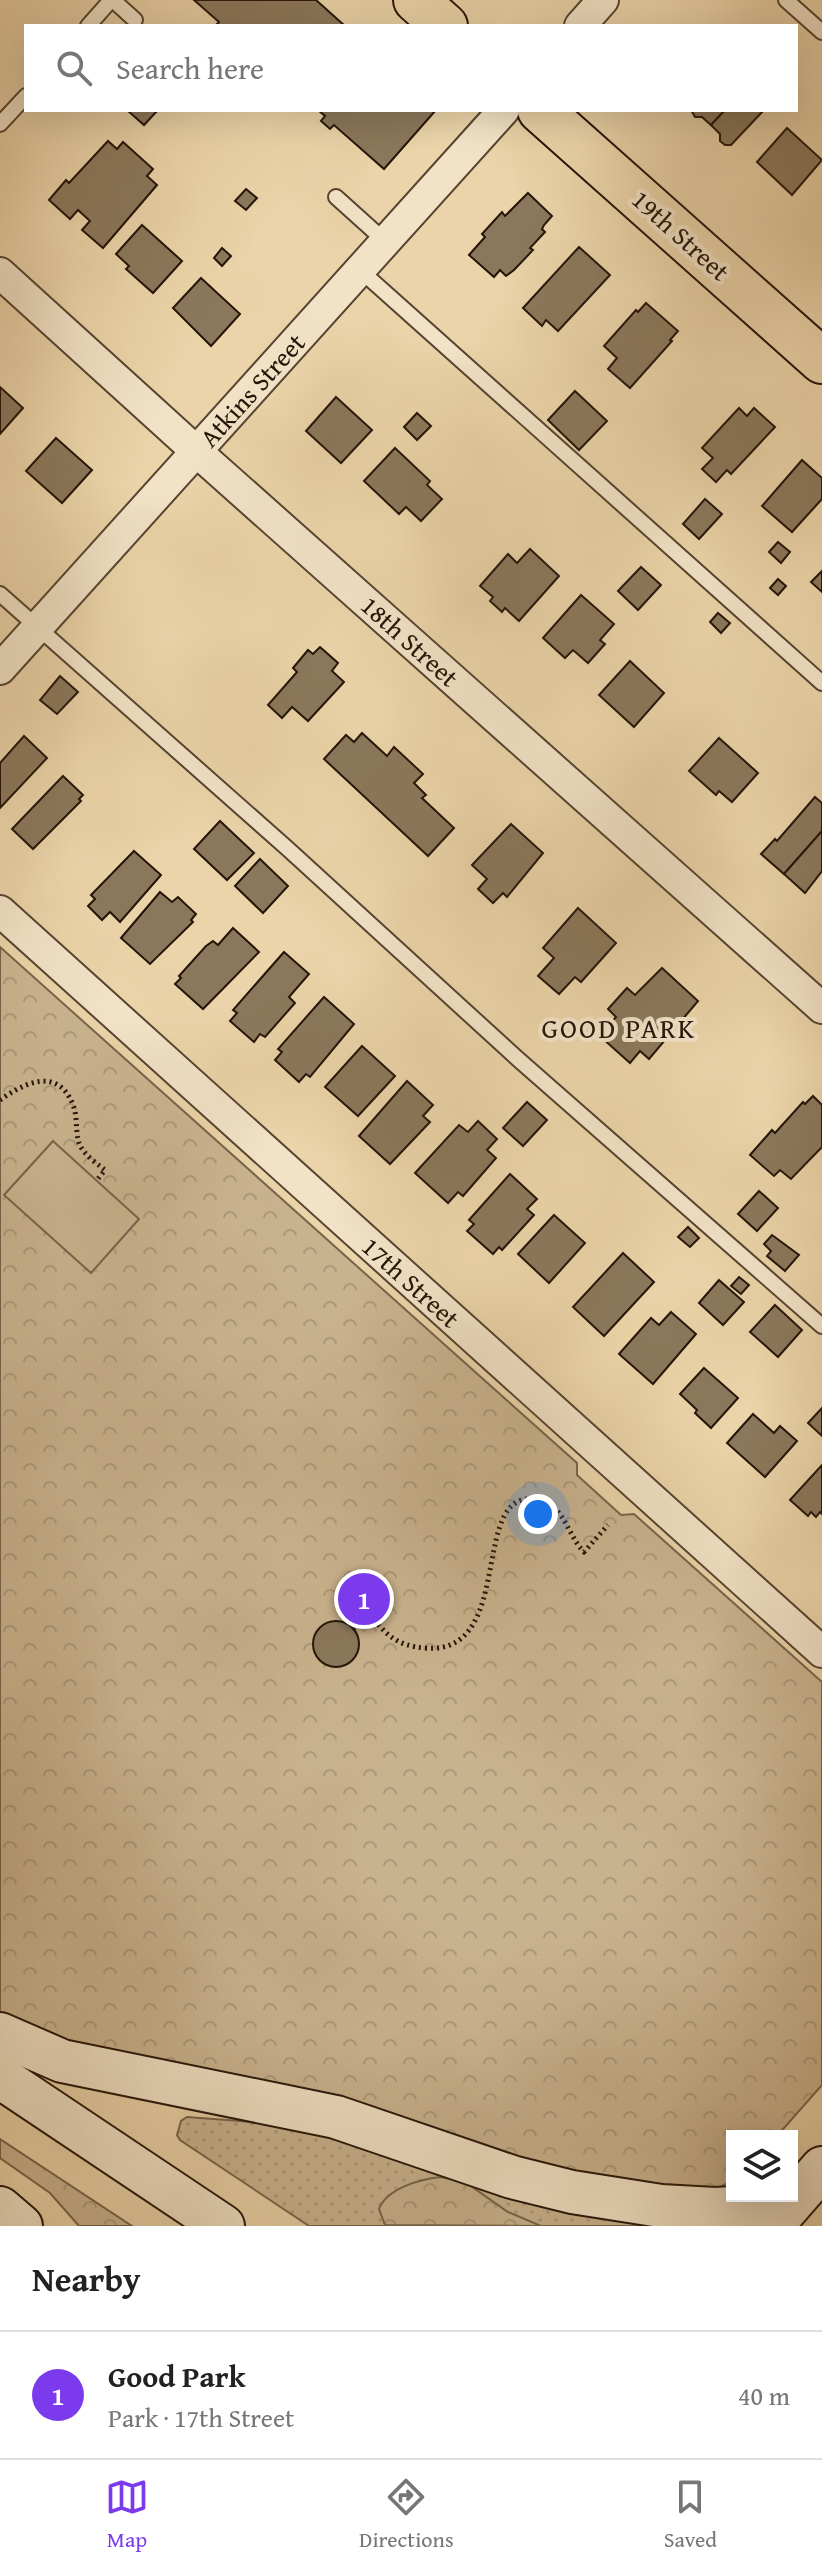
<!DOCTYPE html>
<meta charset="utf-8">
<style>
:root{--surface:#fff;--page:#f2f2f2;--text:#222;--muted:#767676;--line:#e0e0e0;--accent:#7c3aed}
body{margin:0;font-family:"Gentium Book Plus",serif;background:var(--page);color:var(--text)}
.controls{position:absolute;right:24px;bottom:24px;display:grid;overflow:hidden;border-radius:0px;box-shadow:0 8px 32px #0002}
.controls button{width:72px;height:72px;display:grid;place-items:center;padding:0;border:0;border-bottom:2px solid var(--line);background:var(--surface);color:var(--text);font:40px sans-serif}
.you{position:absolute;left:538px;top:1514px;width:28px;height:28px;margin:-20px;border:6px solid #fff;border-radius:50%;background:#1a73e8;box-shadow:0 0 0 12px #1a73e833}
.badge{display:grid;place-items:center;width:52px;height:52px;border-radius:50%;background:var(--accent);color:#fff;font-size:26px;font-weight:700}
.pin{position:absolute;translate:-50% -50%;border:4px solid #fff;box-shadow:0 2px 8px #0006}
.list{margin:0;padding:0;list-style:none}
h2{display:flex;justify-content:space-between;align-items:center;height:104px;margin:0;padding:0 32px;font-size:34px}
h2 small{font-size:26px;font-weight:400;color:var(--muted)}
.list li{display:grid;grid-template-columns:52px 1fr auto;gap:24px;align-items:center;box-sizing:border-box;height:128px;padding:0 32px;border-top:2px solid var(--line)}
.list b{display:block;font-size:30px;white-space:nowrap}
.list p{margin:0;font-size:26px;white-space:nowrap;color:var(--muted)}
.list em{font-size:26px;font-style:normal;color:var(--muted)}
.icon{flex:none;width:44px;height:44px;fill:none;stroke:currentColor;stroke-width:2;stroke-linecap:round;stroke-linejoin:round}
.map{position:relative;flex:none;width:822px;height:2226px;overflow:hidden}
.search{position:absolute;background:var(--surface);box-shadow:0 8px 32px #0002;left:24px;right:24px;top:24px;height:88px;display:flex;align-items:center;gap:20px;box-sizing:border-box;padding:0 28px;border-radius:0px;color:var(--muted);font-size:30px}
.sheet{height:232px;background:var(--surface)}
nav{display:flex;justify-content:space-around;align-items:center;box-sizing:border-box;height:112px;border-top:2px solid var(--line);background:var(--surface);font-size:22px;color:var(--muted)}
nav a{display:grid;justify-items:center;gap:4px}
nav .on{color:var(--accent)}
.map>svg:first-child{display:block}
</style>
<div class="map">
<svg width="822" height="2226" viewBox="0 0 822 2226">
<defs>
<pattern id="grass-dots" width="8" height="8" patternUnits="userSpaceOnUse" patternTransform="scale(2)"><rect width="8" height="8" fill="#c9b38e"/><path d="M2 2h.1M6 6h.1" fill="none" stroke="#ac9979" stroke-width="1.8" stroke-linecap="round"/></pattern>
<pattern id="forest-crowns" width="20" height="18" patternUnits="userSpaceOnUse" patternTransform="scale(2)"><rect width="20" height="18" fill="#c9b38e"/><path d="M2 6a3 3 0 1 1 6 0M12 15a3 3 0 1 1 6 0" fill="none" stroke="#ac9979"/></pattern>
</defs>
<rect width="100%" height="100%" fill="#ebd4a9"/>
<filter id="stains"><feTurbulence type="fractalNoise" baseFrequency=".0025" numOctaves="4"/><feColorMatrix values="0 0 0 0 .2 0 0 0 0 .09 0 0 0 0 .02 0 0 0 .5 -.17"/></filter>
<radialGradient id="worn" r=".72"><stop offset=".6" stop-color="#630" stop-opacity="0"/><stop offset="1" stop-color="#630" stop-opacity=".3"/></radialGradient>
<path fill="url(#grass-dots)" stroke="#76644b" stroke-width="2" d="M 187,2117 L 290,2125 L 692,2226 L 309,2226 L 180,2140 L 177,2135 L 181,2121 Z"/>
<g fill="url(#forest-crowns)" stroke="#76644b" stroke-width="2">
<path d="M 0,947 L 577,1463 L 577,1475 L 621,1515 L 634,1514 L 822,1682 L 822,2085 L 777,2136 L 732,2136 L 732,2181 L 716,2189 L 699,2192 L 581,2176 L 64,2049 L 0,2015 Z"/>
<path d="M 0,2139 L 132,2226 L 79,2226 L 50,2193 L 0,2158 Z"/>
<path d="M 441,2177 L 465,2182 L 508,2212 L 541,2226 L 385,2225 L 379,2209 C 387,2188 421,2179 441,2177 Z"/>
</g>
<path fill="#c9b38e" stroke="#76644b" stroke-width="2" d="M 53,1141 L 139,1219 L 91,1273 L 4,1195 Z"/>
<g fill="#8b785c" stroke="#241408" stroke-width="2">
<path d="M 194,0 L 316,0 L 345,26 L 215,26 L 219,22 Z"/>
<path d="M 127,110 L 158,110 L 144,125 Z"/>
<path d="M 318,110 L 436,110 L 384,169 L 334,125 L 330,129 L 321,121 L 325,116 Z"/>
<path d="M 691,110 L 725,110 L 711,125 L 702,117 L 695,117 Z"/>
<path d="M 725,110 L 764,110 L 731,145 L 725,145 L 720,141 L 720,134 L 711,125 Z"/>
<path d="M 787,128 L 822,160 L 792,195 L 757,162 Z"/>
<path d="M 108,141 L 117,149 L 123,142 L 153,169 L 147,176 L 157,185 L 103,248 L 82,230 L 90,221 L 78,210 L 70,219 L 49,200 L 66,180 L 69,183 Z"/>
<path d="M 246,189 L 257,198 L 246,210 L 235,201 Z"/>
<path d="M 528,193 L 552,216 L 544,225 L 542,229 L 545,232 L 530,248 L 533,250 L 514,270 L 506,276 L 500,270 L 494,277 L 469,255 L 485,237 L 482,234 L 502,212 L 505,216 Z"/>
<path d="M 142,225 L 182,261 L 153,293 L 126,269 L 129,266 L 116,254 Z"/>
<path d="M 579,247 L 610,275 L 558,331 L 546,320 L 542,326 L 523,308 Z"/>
<path d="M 222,248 L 231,256 L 222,266 L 214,258 Z"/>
<path d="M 201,278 L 240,314 L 211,346 L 173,308 Z"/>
<path d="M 646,303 L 678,331 L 670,340 L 672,341 L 630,388 L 608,369 L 617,358 L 604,346 L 636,310 L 638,312 Z"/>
<path d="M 0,387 L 23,408 L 0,434 Z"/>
<path d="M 575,391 L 607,421 L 579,450 L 548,420 Z"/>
<path d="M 336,397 L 372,430 L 341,463 L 306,431 Z"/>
<path d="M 739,408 L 747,416 L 754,408 L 775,427 L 731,474 L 727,470 L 716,482 L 702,469 L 713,458 L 702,448 Z"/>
<path d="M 417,413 L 431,426 L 417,440 L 404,427 Z"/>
<path d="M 56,438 L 92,470 L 62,503 L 26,471 Z"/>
<path d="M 395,448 L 430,481 L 427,485 L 442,499 L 421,521 L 406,507 L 399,514 L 364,481 Z"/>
<path d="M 802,460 L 822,478 L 822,499 L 792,532 L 762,506 Z"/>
<path d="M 705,499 L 722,514 L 699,539 L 683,524 Z"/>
<path d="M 778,542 L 790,552 L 781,563 L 769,552 Z"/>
<path d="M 530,549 L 559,576 L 519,621 L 505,608 L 502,612 L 490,601 L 493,597 L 480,586 L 508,554 L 517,563 Z"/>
<path d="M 641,567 L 661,585 L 638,610 L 618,591 Z"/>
<path d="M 822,571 L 822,592 L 811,582 Z"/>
<path d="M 778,579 L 786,586 L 778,595 L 770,588 Z"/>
<path d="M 581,595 L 614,624 L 600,640 L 605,644 L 588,663 L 573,650 L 565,658 L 543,638 Z"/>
<path d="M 718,613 L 730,623 L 721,633 L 710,622 Z"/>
<path d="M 320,647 L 338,663 L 332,671 L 344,682 L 308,721 L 292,707 L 282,718 L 268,705 L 297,672 L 293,668 L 308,650 L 313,654 Z"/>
<path d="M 630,661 L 664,693 L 634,727 L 599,695 Z"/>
<path d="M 60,676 L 78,692 L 57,714 L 40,700 Z"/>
<path d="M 362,733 L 387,756 L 394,747 L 423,774 L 414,783 L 426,795 L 422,798 L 454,828 L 428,856 L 324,759 L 346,735 L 354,742 Z"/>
<path d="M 24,736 L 47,758 L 0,808 L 0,763 Z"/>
<path d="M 719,738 L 758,773 L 732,802 L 719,791 L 716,795 L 689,771 Z"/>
<path d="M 63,776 L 83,795 L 79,799 L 81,801 L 33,849 L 12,829 Z"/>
<path d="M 815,797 L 822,803 L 822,831 L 784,874 L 761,854 L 775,839 L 777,841 Z"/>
<path d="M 220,821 L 254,853 L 227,880 L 194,849 Z"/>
<path d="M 511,824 L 543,853 L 507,897 L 503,893 L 493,903 L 478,889 L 487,879 L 472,865 Z"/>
<path d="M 822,831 L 822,871 L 805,893 L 784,874 Z"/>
<path d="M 134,851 L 161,875 L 120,922 L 110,912 L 102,920 L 88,906 L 95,899 L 91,895 Z"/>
<path d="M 260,859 L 288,886 L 263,913 L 235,886 Z"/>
<path d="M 160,892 L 172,902 L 178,897 L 196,914 L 191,920 L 193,922 L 150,964 L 121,938 Z"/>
<path d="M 578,908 L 616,943 L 581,982 L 575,977 L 559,994 L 538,976 L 554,958 L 543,948 Z"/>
<path d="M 233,928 L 259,952 L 203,1009 L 175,984 L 181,978 L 179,976 L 206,946 L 213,941 L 218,945 Z"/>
<path d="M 284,952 L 309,974 L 289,997 L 295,1003 L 265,1037 L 260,1034 L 254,1042 L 230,1021 L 237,1013 L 233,1010 Z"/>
<path d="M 662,968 L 698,1001 L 649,1059 L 640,1051 L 630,1063 L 602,1038 L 613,1027 L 610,1024 L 616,1017 L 608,1009 L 627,988 L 635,995 Z"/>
<path d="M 324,997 L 354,1024 L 310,1077 L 306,1074 L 299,1082 L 275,1060 L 282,1052 L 278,1049 Z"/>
<path d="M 362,1046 L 395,1076 L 358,1116 L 325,1087 Z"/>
<path d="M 407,1081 L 433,1105 L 423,1116 L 430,1122 L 390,1164 L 359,1136 Z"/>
<path d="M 813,1096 L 822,1105 L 822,1147 L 791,1179 L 780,1170 L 774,1176 L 750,1155 L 772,1130 L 775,1133 L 803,1102 L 805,1104 Z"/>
<path d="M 527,1102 L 547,1120 L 523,1146 L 503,1128 Z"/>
<path d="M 478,1121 L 497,1139 L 487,1150 L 496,1158 L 463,1196 L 458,1192 L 448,1203 L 415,1173 L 459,1125 L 468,1132 Z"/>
<path d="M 510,1174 L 537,1199 L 527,1209 L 534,1215 L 502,1250 L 499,1247 L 493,1254 L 467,1231 L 474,1224 L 469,1220 Z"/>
<path d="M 759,1191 L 778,1208 L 757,1231 L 738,1214 Z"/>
<path d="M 554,1215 L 585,1243 L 549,1283 L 518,1254 Z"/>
<path d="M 688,1227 L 699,1238 L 690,1247 L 678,1237 Z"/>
<path d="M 772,1235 L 799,1255 L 785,1271 L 767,1256 L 771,1251 L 764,1244 Z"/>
<path d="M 623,1253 L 654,1282 L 604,1336 L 573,1307 Z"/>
<path d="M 739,1277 L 749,1285 L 741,1294 L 731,1286 Z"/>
<path d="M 719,1280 L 744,1302 L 723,1325 L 699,1303 Z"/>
<path d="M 775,1305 L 802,1330 L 778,1357 L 750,1332 Z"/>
<path d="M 671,1312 L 696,1334 L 653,1384 L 619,1354 L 651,1318 L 659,1325 Z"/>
<path d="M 704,1368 L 738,1398 L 711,1428 L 695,1413 L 697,1410 L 680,1394 Z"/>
<path d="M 822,1408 L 822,1436 L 808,1423 Z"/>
<path d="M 753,1414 L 774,1433 L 780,1426 L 797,1441 L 765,1477 L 727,1443 Z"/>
<path d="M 822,1465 L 822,1514 L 820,1512 L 816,1517 L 811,1512 L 808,1516 L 790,1500 Z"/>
<circle cx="336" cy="1644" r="23"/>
</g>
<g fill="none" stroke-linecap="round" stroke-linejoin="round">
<g stroke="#564430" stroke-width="18">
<g id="service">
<path d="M 113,0 L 135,20"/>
<path d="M 786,0 L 822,32"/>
<path d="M 88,26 L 111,0"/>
<path d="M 0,124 L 26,96"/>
<path d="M 336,197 L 386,242"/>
<path d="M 360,270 L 822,683"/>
<path d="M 0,594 L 288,849 L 519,1060 L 822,1326"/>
</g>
</g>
<g stroke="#564430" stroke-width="34">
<g id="minor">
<path d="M 580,26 L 603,0"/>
<path d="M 0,273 L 196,451 L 822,1008"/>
<path d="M 0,669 L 504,110"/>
<path d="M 0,911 L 822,1652"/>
</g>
</g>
<g stroke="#241408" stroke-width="46">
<g id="secondary">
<path d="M 0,2034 L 62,2061 L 336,2117 L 512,2177 L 572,2192 L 661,2206 L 715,2209 L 754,2207 L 787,2196"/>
<path d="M 0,2077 L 223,2226"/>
<path d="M 0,2208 L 21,2226"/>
<path d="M 775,2222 L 822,2168"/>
</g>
</g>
<g stroke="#241408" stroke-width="48">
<g id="primary">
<path d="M 416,0 L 445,26"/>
<path d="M 540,110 L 822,361"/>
</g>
</g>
<g stroke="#241408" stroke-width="5" stroke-dasharray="2 4" stroke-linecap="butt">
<path d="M 0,1100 C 24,1083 58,1066 73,1105 C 78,1117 75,1131 79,1143 C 83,1154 96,1163 105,1170 L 97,1180"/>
<path d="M 353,1629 L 370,1614 C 386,1635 397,1646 425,1648 C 520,1656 465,1478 542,1501 C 565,1508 568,1536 584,1552 L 608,1525"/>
</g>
<use href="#service" stroke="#f2e3c7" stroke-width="14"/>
<use href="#minor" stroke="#f2e3c7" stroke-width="30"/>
<use href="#secondary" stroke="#f2e3c7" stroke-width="42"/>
<use href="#primary" stroke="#ebd4a9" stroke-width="44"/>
</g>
<g text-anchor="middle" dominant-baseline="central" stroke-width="8" stroke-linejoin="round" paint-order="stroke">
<g font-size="26" fill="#241408" stroke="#f2e3c7">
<text transform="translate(681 235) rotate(42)">19th Street</text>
<text transform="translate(252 390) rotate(-48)">Atkins Street</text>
<text transform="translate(410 641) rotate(42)">18th Street</text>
<text transform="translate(411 1282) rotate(42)">17th Street</text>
</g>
<g font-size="28" letter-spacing="2" fill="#241408" stroke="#f2e3c7">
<text x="619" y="1027">GOOD PARK</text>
</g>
</g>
<rect width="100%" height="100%" filter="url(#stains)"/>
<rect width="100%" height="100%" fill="url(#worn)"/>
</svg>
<div class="controls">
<button><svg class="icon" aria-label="layers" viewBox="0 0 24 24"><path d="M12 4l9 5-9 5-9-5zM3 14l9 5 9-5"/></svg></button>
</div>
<div class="you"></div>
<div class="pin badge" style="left:364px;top:1599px">1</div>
<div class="search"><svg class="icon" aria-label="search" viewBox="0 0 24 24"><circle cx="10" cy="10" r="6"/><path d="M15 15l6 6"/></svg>Search here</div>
</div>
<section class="sheet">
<h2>Nearby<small></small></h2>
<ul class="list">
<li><span class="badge">1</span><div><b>Good Park</b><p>Park · 17th Street</p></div><em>40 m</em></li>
</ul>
</section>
<nav>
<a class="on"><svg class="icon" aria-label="map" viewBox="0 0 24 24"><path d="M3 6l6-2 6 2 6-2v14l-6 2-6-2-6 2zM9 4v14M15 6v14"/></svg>Map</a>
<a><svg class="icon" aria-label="directions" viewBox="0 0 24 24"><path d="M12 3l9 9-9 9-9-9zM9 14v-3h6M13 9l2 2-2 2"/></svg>Directions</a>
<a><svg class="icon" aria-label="saved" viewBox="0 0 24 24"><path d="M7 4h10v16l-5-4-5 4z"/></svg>Saved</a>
</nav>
